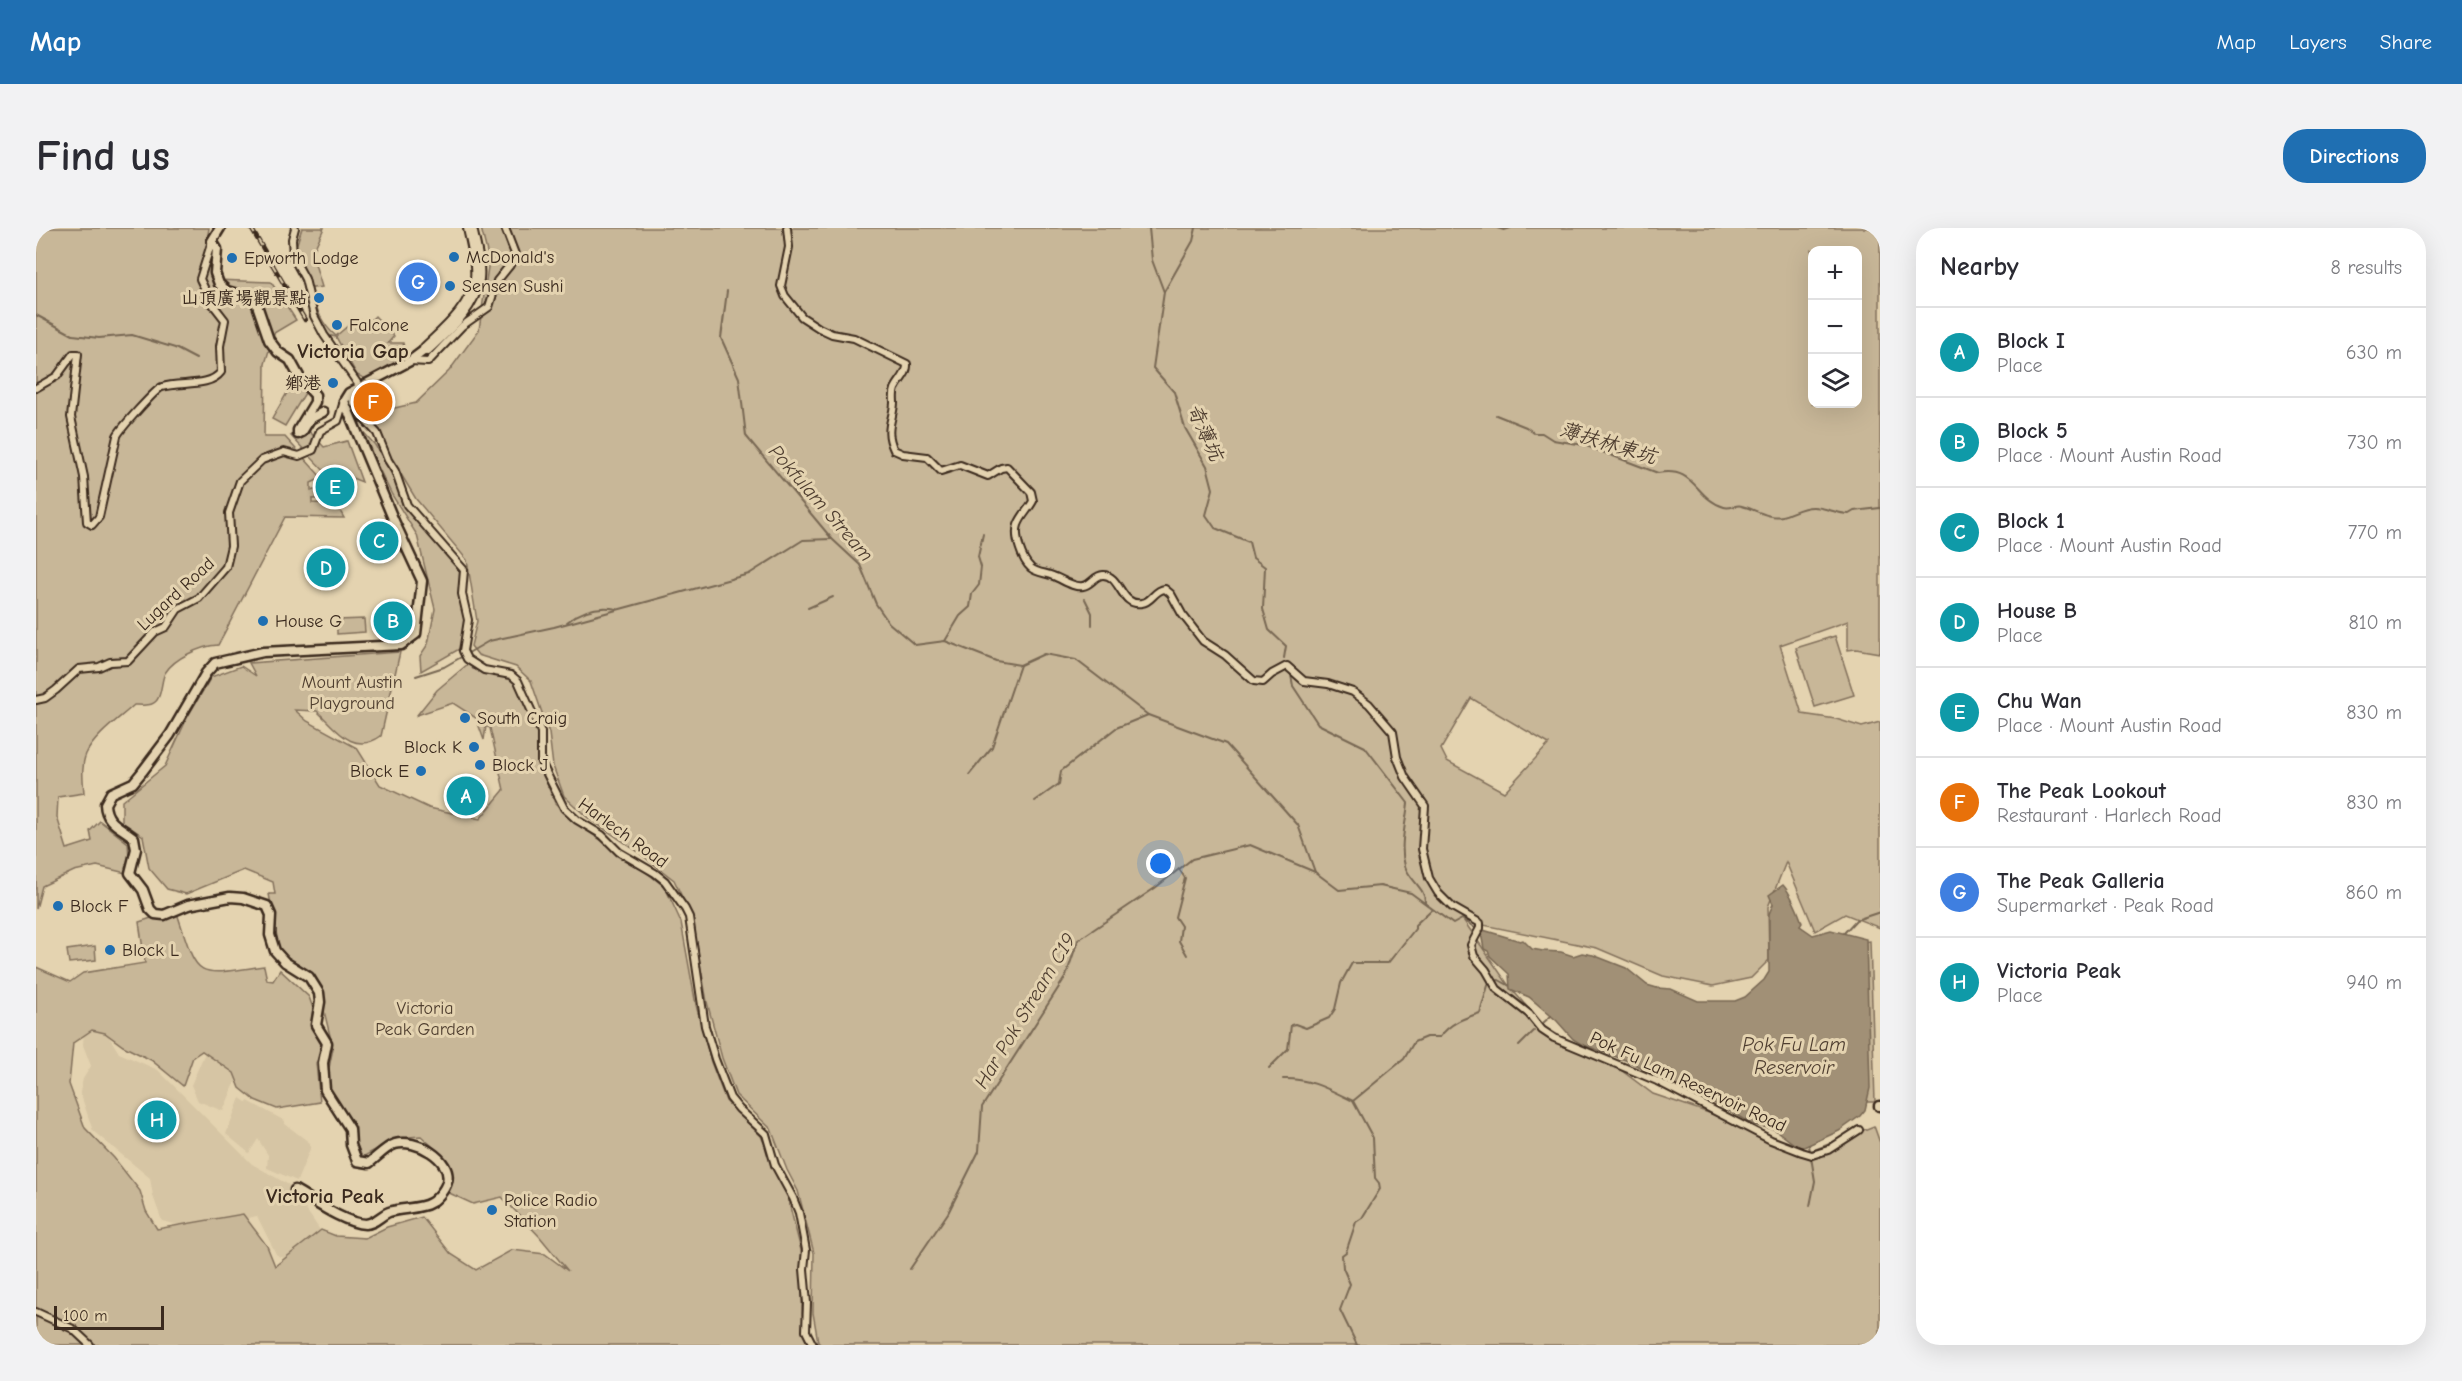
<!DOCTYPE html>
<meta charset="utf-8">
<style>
:root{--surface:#fff;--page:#f2f2f3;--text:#2b2b33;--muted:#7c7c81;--line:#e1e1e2;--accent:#1f6fb2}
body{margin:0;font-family:"Comic Neue","LXGW WenKai TC",sans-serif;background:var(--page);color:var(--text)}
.controls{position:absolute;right:18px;top:18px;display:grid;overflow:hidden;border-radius:12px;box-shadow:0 6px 24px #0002}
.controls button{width:54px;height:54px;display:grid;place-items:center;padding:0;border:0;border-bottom:2px solid var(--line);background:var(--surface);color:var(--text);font:30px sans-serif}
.scale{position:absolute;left:18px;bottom:15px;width:110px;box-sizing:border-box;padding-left:6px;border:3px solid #3b2a1e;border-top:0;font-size:16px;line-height:21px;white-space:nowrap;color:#3b2a1e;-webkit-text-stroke:4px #e4d3b0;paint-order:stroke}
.you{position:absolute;left:1125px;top:636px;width:21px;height:21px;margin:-15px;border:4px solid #fff;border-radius:50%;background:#1a73e8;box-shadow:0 0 0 9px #1a73e833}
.badge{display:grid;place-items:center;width:39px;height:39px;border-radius:50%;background:var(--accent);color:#fff;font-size:20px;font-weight:700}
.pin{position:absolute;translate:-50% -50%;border:3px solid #fff;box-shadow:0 2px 6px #0006}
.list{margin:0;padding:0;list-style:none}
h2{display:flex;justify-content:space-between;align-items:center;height:78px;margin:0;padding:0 24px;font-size:26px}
h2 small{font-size:20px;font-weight:400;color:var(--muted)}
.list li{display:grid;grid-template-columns:39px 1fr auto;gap:18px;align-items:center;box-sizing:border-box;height:90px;padding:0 24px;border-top:2px solid var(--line)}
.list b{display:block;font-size:22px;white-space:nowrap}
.list p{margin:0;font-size:20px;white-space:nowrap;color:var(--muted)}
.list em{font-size:20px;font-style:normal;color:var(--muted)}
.icon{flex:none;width:33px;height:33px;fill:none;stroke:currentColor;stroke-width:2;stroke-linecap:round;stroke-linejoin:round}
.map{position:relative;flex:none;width:1844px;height:1117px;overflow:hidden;border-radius:24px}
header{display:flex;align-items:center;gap:36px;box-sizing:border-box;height:84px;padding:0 30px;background:var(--accent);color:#fff}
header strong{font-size:28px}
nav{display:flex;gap:33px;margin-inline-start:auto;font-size:21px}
.intro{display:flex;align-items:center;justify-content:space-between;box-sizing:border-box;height:144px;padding:0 36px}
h1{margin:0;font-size:42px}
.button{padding:15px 27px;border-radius:24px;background:var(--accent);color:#fff;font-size:21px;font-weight:700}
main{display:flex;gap:36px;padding:0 36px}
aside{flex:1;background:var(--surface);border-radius:24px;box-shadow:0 6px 24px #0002}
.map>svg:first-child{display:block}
</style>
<header>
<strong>Map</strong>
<nav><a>Map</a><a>Layers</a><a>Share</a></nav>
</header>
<div class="intro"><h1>Find us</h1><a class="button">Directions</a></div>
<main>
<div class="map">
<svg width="1844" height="1117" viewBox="0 0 1844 1117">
<rect width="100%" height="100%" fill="#e4d3b0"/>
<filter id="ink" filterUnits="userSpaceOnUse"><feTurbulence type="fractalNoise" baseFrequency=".0167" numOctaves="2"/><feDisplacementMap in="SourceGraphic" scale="12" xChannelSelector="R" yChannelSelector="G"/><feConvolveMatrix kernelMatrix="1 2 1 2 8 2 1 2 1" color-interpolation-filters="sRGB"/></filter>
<g filter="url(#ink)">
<g fill="#d6c5a4">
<path d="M 59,801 L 69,802 L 83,825 L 122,842 L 216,936 L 260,961 L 258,964 L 286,1005 L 256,1031 L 244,1029 L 240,1026 L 221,988 L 158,1001 L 126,993 L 117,968 L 114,950 L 57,903 L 44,864 L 47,851 L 55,838 L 47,817 L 48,803 Z"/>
<path d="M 171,820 L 207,837 L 187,883 L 162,873 L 155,857 Z"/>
<path d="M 204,870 L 210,874 L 212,873 L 249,893 L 249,896 L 274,915 L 274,921 L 261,953 L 231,940 L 232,927 L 222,911 L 213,925 L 190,906 Z"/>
</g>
<g fill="#c8b798" stroke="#82705b" stroke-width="1.5" fill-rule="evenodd">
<path d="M 0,0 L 173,0 L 171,12 L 180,52 L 235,54 L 260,92 L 238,105 L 229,136 L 228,209 L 249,209 L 286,250 L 275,255 L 275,263 L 284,260 L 283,265 L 299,267 L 295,270 L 276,271 L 276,275 L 300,276 L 308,290 L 249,289 L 182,417 C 165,418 138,430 129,445 C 125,453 126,465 121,472 C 116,479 105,477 98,477 C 83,491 59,507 50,526 C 45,538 47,552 48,565 L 22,569 L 21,589 L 31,621 L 56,613 L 54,603 L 64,593 L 92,615 L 94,646 L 61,638 L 38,643 L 6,658 L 0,681 Z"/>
<path d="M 266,0 L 288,0 L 276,26 L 286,59 L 268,61 L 256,31 Z"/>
<path d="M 445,0 L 1844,0 L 1844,425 L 1820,421 L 1812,422 L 1812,393 L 1744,417 L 1766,486 L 1800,491 L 1826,499 L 1844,494 L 1844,700 L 1809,686 L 1779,703 L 1750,634 L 1732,679 L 1733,732 L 1715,750 L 1677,758 L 1627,748 L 1561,720 L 1428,693 L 1473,758 L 1511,802 L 1562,825 L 1617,866 L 1676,886 L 1770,925 L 1838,898 L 1844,915 L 1844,1117 L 785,1117 L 782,1114 L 777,1085 L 778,1025 L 762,963 L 751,942 L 735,901 L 700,867 L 686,830 L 671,774 L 656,690 L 638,652 L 598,621 L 552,590 L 528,568 L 517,538 L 513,505 L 495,453 L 480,439 L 442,427 L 435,418 L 441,393 L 431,332 L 380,271 L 329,187 L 380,175 L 413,143 L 443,102 L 453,32 ZM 1776,22 L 1822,22 L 1822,176 L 1776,176 ZM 1435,470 L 1513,516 L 1468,564 L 1411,533 L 1405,521 Z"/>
<path d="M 273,67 L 279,67 C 279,82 287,97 300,108 L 321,90 L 330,97 L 339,88 L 358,108 L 352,115 L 367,115 L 369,124 L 373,127 L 376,125 L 377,129 L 332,152 L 321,147 L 300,109 L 291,107 Z"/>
<path d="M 259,151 L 269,165 L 249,198 L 236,191 Z"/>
<path d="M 322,198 L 339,217 L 373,275 L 423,335 L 433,392 L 425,420 L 385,443 L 384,428 L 392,416 L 399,381 L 381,307 L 356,267 Z"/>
<path d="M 274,204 L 288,219 L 311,213 L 326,254 L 301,244 L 292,247 L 255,208 Z"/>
<path d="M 328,391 L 329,404 L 301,406 L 301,392 Z"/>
<path d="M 1799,408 L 1818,467 L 1779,479 L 1760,420 Z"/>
<path d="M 364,424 L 345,508 C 317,528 300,501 281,483 L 259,482 L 271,493 L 321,520 L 344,557 L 393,580 L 444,591 L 468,562 L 454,500 L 450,498 L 448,512 L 440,490 L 417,475 L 381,487 L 401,462 L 433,435 L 437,441 L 475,449 L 485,459 L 502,507 L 505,541 L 519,575 L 545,599 L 592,630 L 629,659 L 645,694 L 660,777 L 675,834 L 690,873 L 725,908 L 751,967 L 766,1026 L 766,1086 L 771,1117 L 0,1117 L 0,739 L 34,754 L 47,745 L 109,735 L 103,694 L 140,682 C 163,751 155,749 228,738 L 231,752 L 237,753 L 244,742 L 273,769 L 277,780 L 275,798 L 287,819 L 280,835 L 284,874 L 241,881 L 219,872 L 204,860 L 198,845 L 166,823 L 157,829 L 147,858 L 115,832 L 87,818 L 69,805 L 56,802 L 37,815 L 33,856 L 49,900 L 78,930 L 104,963 L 110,983 L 121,1001 L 207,986 L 231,1018 L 239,1038 L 285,1002 L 300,1008 L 329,1010 L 351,999 L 386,989 L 415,1026 L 440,1042 L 476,1022 L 509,1026 L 532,1043 L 504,1009 L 466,969 L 437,976 L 411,964 C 414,930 409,930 385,908 L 360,910 L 325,930 L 312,889 L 290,855 L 297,820 L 281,754 L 244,725 L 233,666 L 239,666 L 237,654 L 208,642 L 150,666 L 131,661 L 113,640 L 107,608 L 86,594 L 86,573 L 129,538 L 152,488 L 175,449 L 205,438 L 220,448 L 213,435 Z"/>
<path d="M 1834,713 L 1839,874 L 1831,874 L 1826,714 Z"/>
<path d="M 59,718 L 60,732 L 33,735 L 31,722 Z"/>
</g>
<path fill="#a19076" stroke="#786753" stroke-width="1.5" d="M 1747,657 C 1754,664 1763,685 1766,695 L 1764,698 L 1777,707 L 1795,702 L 1830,711 L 1834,860 L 1829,882 L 1824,888 L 1803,903 L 1768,919 L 1762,919 L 1738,901 L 1717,897 L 1687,879 L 1660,868 L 1592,833 L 1545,816 L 1537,811 L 1521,793 L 1493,769 L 1474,761 L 1473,746 L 1454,728 L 1452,723 L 1448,721 L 1445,705 L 1447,702 L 1484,713 L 1487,712 L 1496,721 L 1507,723 L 1525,724 L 1537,728 L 1546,725 L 1557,727 L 1590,740 L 1611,757 L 1621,760 L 1635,761 L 1662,773 L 1699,773 L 1709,769 L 1728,752 L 1733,744 L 1733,686 L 1737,676 L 1733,667 Z"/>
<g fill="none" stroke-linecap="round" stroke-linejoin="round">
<g stroke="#786753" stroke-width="2">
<path d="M 1113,0 L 1116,32 L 1128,64"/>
<path d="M 1160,0 L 1157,13 L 1128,64 L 1117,140 L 1138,164 L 1149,200 L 1171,238 L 1177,261 L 1170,287 L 1179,300 L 1213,314 L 1217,330 L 1229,339 L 1227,381 L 1233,402 L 1250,418 L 1248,430"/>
<path d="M 1461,0 L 1468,2 L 1475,0"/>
<path d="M 691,63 L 685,110 L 703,150 L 710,208 L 796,311 L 824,337 L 840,376 L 853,395 L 879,417 L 909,413 L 960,433 L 984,437 L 1008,426 L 1040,432 L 1112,487 L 1190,516 L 1262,597 L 1279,644 L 1303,662 L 1344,658 L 1375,665 L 1417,696 L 1426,691 L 1445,704"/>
<path d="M 0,87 L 37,107 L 63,110 L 96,107 L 139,120 L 160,131"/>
<path d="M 1460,187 L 1490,199 L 1498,205 L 1506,205 L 1517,212 L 1548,217 L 1622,245 C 1660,238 1658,270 1688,279 C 1695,281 1700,276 1706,278 C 1718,281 1733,291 1746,288 C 1757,285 1765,279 1777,279 C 1789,279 1801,286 1813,286 L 1818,283 L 1844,280"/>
<path d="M 1049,371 L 1056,385 L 1056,397"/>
<path d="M 772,380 L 797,369"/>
<path d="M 531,394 C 546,382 562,377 581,381"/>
<path d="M 909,413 L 924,388 L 934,379 L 936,366 L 943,357 L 945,339 L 942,329 L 947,306"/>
<path d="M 1255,447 L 1257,458 L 1282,496 L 1329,519 L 1372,575 C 1370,595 1363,618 1369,638 C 1373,652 1390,660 1389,675"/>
<path d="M 380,448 L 408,439 L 453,413 L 518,399 L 713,346 L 767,312 L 796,311"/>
<path d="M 933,547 L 956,519 L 984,437"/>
<path d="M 999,573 L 1023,556 L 1025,543 L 1080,500 L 1112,487"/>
<path d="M 1143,641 L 1149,650 L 1139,689 L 1145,698 L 1143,713 L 1151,727"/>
<path d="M 1808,705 L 1820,692 L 1844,684"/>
<path d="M 1507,795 L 1515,788"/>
<path d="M 1483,818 L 1498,803"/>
<path d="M 1233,840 L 1252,821 L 1255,797 L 1259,796 L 1270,800 L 1293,790 L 1299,781 L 1305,755 L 1316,735 L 1352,735 L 1379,701 L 1379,697 L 1395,682"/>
<path d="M 1247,851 C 1274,850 1294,862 1317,873"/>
<path d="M 1773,917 L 1779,953 L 1774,978"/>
<path d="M 874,1041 L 912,985 L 943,923 L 946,879 L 1030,748 L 1042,712 L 1119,660 L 1156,631 L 1214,617 L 1279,644"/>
<path d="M 1321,1117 L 1304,1082 L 1314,1056 L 1307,1040 L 1306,1027 L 1310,1024 L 1320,994 L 1326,990 L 1344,961 L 1343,955 L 1339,950 L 1337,910 L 1317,873 L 1368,831 L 1378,814 L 1390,809 L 1404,809 C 1414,795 1428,790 1444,785 L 1453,754 L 1463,752 L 1472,757"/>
</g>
<g stroke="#3b2a1e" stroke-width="10">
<g id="pedestrian">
<path d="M 259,0 L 256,11 L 257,29 L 269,51 L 278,88 L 288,107 L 324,159"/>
<path d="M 751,0 L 753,19 L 745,58 L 749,68 L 766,89 L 783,100 L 796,106 L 818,110 L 871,136 C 872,146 863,152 859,161 C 857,166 858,170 858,175 C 857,193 848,201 858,222 L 867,226 L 891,229 L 905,243 L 924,237 L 952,248 L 965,240 L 971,239 L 995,264 L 997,273 C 993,281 985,288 982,297 C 978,309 986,332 995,340 C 1001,345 1010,345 1017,348 C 1026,351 1037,360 1047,358 C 1055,357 1059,347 1067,347 C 1085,347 1084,379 1106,375 C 1116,374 1118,362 1129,361 L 1135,366 L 1146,386 L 1167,413 L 1189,427 L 1218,453 L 1227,454 L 1236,446 L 1251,438 L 1268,453 L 1292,456 L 1317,464 L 1333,476 L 1357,504 L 1361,529 L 1369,549 L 1389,578 L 1386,621 L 1393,650 L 1402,665 L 1416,679 L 1444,695 L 1444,700 L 1435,717 L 1438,728 L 1450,742 L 1461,761 L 1493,786 L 1506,802 L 1518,810 L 1621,853 L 1735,912 L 1766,924 L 1776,927 L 1792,922 L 1823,902"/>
<path d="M 374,133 L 392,134 L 426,98 L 453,79 L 461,53 L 474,37 L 479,26 L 469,0"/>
<path d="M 0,160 L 21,148 L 37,126 L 42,126 L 35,189 L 48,249 L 51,294 L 56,297 L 63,289 L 81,208 C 84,201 120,161 126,159 C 144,153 173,160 185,144 L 184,118 L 189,92 L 175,74 L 164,51 L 176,13"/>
<path d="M 313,165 L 325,188 L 341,205 L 352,232 L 359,243 L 371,277 L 428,342 L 426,366 L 432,392 L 427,423 L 431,431 L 448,442 L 475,447 L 482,453 L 505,504 L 505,534 L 528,580 L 541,592 L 566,607 L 583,624 L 619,645 L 629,653 L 649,681 L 653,689 L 669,798 L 679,831 L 694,870 L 703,881 L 730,906 L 739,937 L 757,970 L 763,985 L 770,1022 L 768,1041 L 771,1075 L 770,1103 L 777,1117"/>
<path d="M 0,472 L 9,470 L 20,462 L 43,441 L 63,439 L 74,434 L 92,433 L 119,404 L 130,399 L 142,381 L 163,370 L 190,339 L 195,318 L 193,285 L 204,253 L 226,232 L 248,224 L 263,228 L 277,222 L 284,203 L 302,193 L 308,173"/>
<path d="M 0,1084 L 37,1101 L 54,1117"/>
</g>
</g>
<g stroke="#3b2a1e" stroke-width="13">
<g id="minor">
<path d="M 184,0 L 176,13 L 181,21 L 179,45 L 183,56 L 191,63 L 212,69 L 220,74 L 233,112 L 242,124 L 254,132 L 265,152 L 279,167 L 279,174 L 262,202 L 262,206 L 266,204 L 274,191 L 287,184"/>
<path d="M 1843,878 L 1844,878"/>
<path d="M 259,962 C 278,973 308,995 329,996 C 339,996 345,987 353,984 C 364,980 385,981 394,975 C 400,972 409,962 411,954 C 417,931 379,910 359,916 C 350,919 341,929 333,935 L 321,933 L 315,917 L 314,901 L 289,862 L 287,835 L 291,815 L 280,797 L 284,774 L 283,765 L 273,749 L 249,734 L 239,723 L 234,707 L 235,687 L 231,678 L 207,670 L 194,669 L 152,677 L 128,687 L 119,686 L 114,681 L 107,662 L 94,645 L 100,621 L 98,610 C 86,599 70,596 69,576 L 75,565 L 97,555 L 106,544 L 134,507 L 170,445 L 179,435 L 227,424 L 365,417 L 380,406 L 386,353 L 358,293 L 308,173 L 313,165 L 374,133 L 390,121"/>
</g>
</g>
<g stroke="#3b2a1e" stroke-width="16">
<path id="secondary" d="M 390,121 C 410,102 437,80 441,51 C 443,35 437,15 434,0"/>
</g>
<use href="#pedestrian" stroke="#e4d3b0" stroke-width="6"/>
<use href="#minor" stroke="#e4d3b0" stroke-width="8"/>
<use href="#secondary" stroke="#e4d3b0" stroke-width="12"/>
<g stroke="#3b2a1e" stroke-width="4.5">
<path id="rail" d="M 215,0 L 269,92"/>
</g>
<use href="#rail" stroke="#e4d3b0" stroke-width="2" stroke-dasharray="7" stroke-linecap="butt"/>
</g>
</g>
<g fill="#1f6fb2" stroke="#e4d3b0" stroke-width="2">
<circle cx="418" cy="29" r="6"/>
<circle cx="196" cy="30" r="6"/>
<circle cx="414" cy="58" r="6"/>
<circle cx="283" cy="70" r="6"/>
<circle cx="301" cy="97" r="6"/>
<circle cx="297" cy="155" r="6"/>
<circle cx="227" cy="393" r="6"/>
<circle cx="429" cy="490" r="6"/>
<circle cx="438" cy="519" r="6"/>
<circle cx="444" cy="537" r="6"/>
<circle cx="385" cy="543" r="6"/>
<circle cx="22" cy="678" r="6"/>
<circle cx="74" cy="722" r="6"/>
<circle cx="456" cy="982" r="6"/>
</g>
<g text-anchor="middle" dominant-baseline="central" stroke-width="6" stroke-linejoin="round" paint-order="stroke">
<g font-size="18" fill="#3b2a1e" stroke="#e4d3b0" text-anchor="start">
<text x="430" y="29">McDonald's</text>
<text x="208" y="30">Epworth Lodge</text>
<text x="426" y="58">Sensen Sushi</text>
<text x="271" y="70" text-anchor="end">山頂廣場觀景點</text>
<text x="313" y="97">Falcone</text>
<text x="285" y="155" text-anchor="end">鄉港</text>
<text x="239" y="393">House G</text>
<text x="441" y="490">South Craig</text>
<text x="426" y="519" text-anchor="end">Block K</text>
<text x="456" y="537">Block J</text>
<text x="373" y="543" text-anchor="end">Block E</text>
<text x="34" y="678">Block F</text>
<text x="86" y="722">Block L</text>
<text x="468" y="972">Police Radio<tspan x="468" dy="21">Station</tspan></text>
</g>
<g font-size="18" fill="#3b2a1e" stroke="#e4d3b0">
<text transform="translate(140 366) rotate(-43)">Lugard Road</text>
<text transform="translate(587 605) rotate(36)">Harlech Road</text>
<text transform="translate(1652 854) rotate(25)">Pok Fu Lam Reservoir Road</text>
</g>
<g font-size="18" fill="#503f30" stroke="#e4d3b0">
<text x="316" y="454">Mount Austin<tspan x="316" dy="21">Playground</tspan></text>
<text x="389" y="780">Victoria<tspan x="389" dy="21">Peak Garden</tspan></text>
</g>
<g font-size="20" font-style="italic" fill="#4f3e30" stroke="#e4d3b0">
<text transform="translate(1169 204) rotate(66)">奇薄坑</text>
<text transform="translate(1572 215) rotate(17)">薄扶林東坑</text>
<text transform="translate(785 275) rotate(49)">Pokfulam Stream</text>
<text transform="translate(989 783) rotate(-59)">Har Pok Stream C19</text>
<text x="1758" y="816">Pok Fu Lam<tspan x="1758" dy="23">Reservoir</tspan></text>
</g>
<g font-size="21" font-weight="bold" fill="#3b2a1e" stroke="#e4d3b0">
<text x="317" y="123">Victoria Gap</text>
<text x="289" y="968">Victoria Peak</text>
</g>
</g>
</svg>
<div class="controls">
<button>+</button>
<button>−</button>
<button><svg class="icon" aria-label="layers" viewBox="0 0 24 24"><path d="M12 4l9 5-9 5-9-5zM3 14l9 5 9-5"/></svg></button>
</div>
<div class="scale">100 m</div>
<div class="you"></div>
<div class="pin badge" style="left:430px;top:568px;background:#0f9aa8">A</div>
<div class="pin badge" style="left:357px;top:393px;background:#0f9aa8">B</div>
<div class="pin badge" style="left:343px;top:313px;background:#0f9aa8">C</div>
<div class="pin badge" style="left:290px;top:340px;background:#0f9aa8">D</div>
<div class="pin badge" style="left:299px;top:259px;background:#0f9aa8">E</div>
<div class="pin badge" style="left:337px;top:174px;background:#e8710a">F</div>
<div class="pin badge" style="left:382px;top:54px;background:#3f7fe0">G</div>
<div class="pin badge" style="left:121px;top:892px;background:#0f9aa8">H</div>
</div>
<aside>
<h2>Nearby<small>8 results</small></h2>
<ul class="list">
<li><span class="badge" style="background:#0f9aa8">A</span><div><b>Block I</b><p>Place</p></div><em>630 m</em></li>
<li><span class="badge" style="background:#0f9aa8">B</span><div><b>Block 5</b><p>Place · Mount Austin Road</p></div><em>730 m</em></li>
<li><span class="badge" style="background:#0f9aa8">C</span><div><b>Block 1</b><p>Place · Mount Austin Road</p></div><em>770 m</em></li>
<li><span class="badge" style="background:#0f9aa8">D</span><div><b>House B</b><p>Place</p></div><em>810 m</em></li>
<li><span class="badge" style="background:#0f9aa8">E</span><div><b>Chu Wan</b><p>Place · Mount Austin Road</p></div><em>830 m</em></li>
<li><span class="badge" style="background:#e8710a">F</span><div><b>The Peak Lookout</b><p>Restaurant · Harlech Road</p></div><em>830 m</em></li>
<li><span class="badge" style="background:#3f7fe0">G</span><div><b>The Peak Galleria</b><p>Supermarket · Peak Road</p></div><em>860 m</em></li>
<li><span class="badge" style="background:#0f9aa8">H</span><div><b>Victoria Peak</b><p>Place</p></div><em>940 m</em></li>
</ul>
</aside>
</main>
